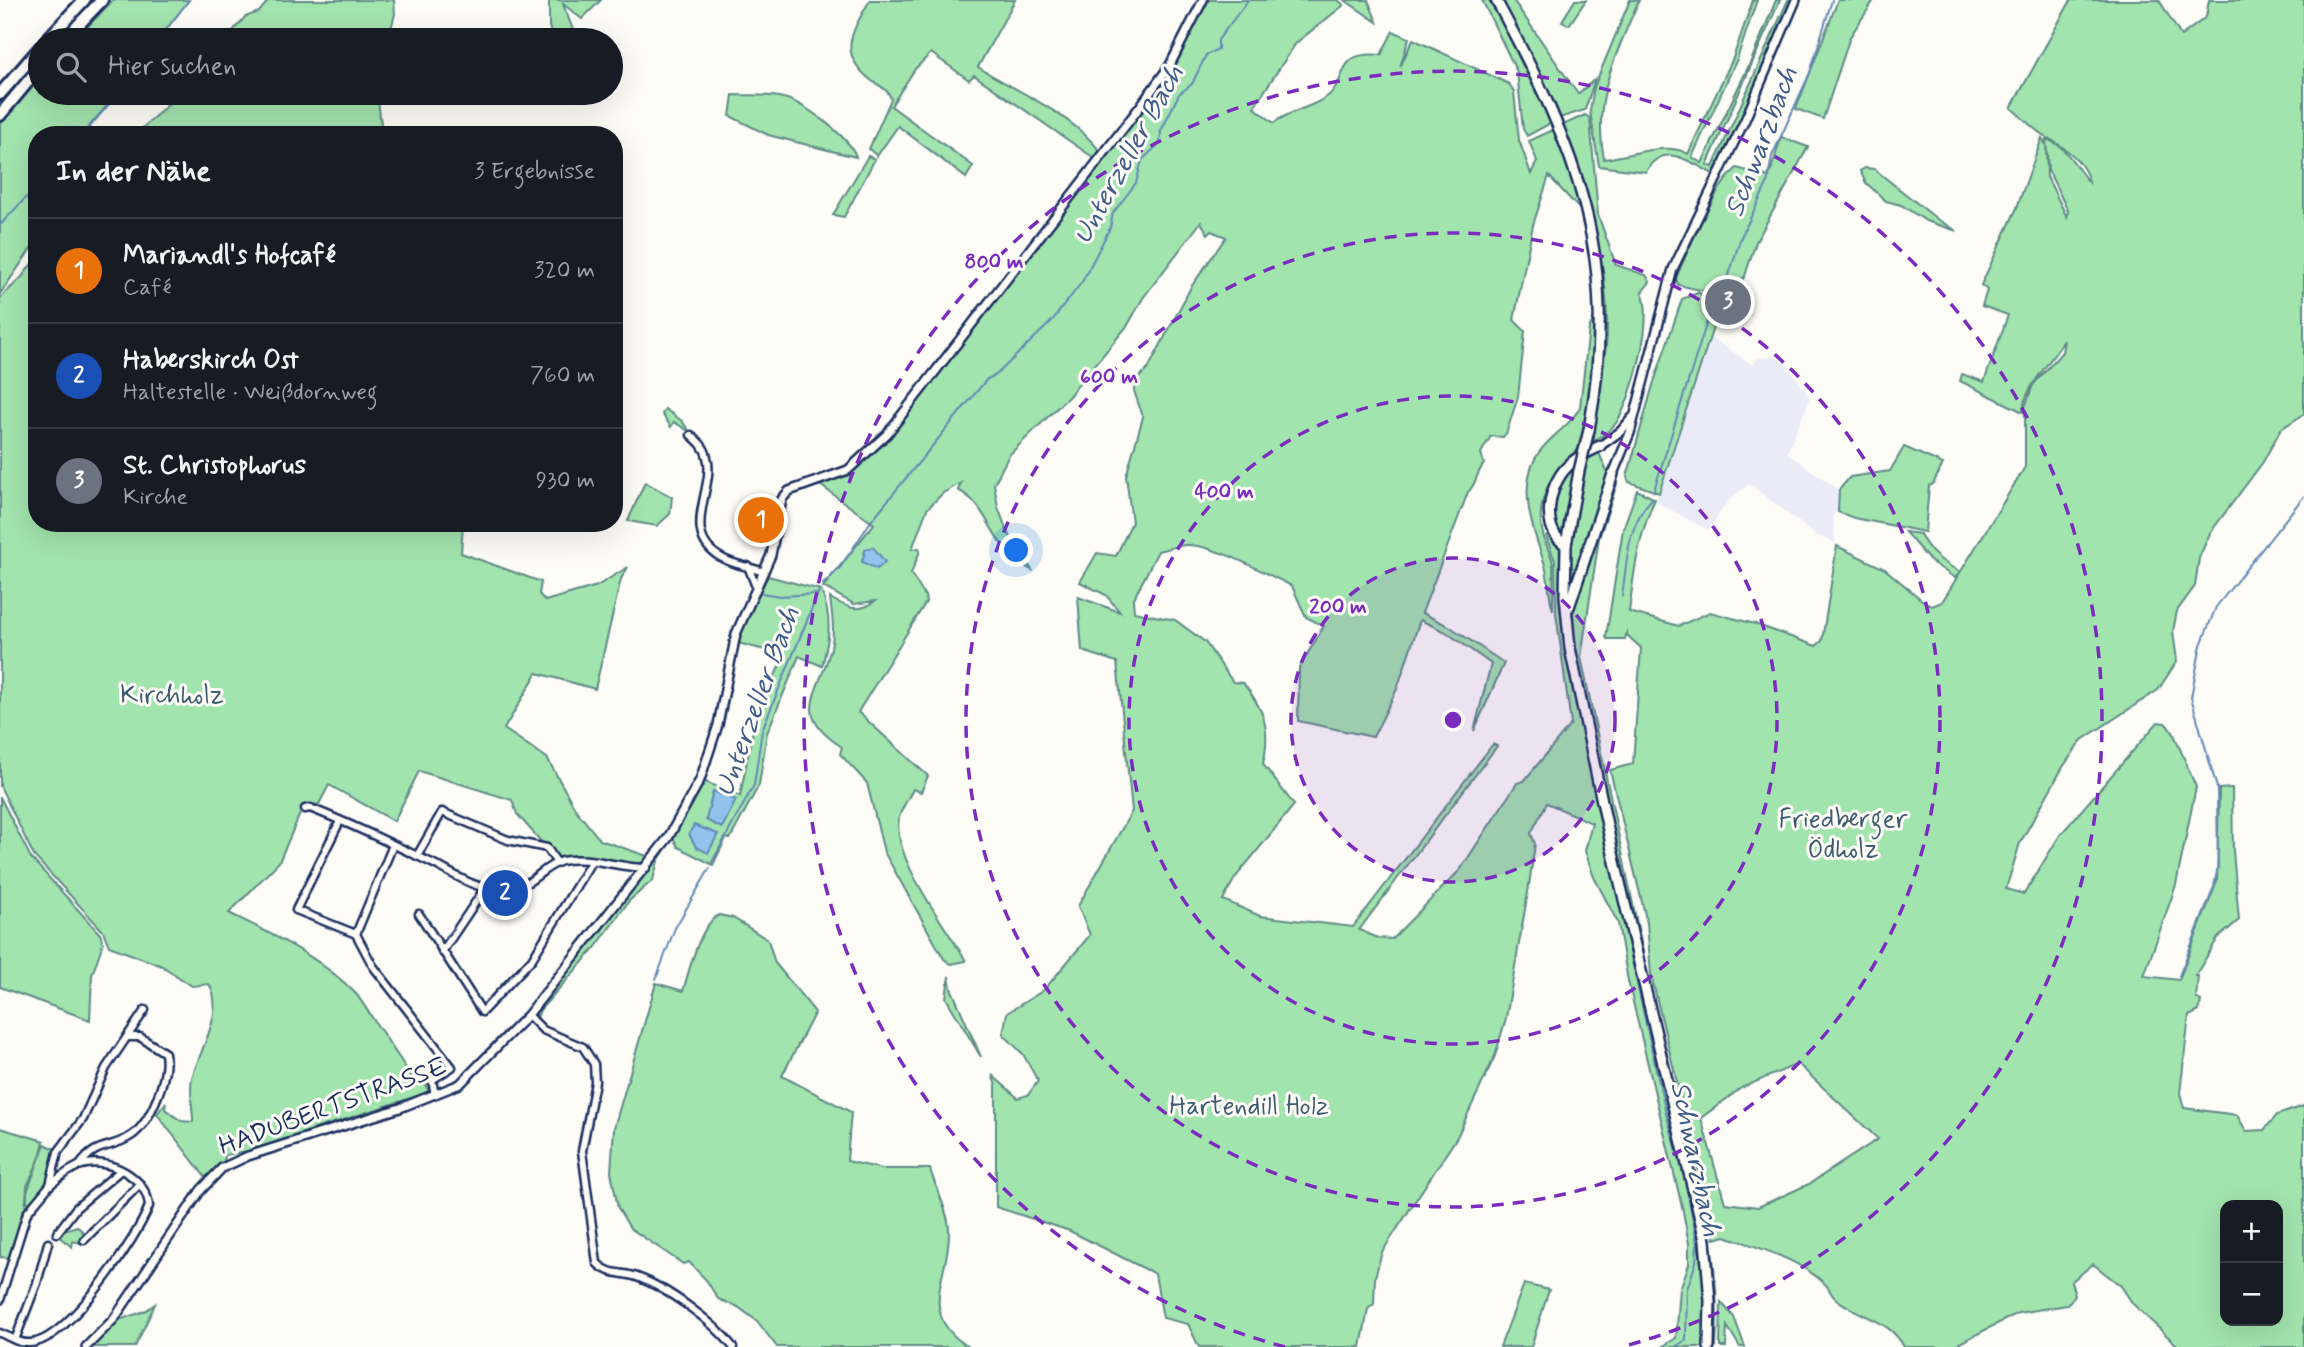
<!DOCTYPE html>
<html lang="de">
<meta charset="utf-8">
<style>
:root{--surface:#171b24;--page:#20242c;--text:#f1f3f6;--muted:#9ea1a6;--line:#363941;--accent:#919bb2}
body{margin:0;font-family:Mynerve,sans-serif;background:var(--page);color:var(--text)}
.controls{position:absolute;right:21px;bottom:21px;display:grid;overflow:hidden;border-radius:14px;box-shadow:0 7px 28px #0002}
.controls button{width:63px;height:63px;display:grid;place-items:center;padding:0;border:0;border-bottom:2px solid var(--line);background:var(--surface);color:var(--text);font:35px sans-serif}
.you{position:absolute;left:1017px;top:551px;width:24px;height:24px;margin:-18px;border:5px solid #fff;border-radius:50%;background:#1a73e8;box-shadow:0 0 0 10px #1a73e833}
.badge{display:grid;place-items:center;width:46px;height:46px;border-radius:50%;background:var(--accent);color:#fff;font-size:23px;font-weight:700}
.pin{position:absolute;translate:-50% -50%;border:4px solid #fff;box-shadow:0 2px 7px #0006}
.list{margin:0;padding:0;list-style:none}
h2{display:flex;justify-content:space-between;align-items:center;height:91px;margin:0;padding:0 28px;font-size:30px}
h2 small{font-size:23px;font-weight:400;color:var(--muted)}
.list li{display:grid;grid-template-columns:46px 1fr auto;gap:21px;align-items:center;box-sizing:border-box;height:105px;padding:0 28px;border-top:2px solid var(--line)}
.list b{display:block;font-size:26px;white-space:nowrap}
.list p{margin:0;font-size:23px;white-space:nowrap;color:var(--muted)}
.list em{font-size:23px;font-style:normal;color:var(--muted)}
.icon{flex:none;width:38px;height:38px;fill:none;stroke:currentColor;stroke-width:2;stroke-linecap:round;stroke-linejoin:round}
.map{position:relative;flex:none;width:2304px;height:1347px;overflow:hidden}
.search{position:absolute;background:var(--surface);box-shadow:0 7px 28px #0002;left:28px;top:28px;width:595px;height:77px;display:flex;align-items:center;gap:18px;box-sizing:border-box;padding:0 24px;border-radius:38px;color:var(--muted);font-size:26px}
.panel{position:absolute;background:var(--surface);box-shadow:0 7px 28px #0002;left:28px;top:126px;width:595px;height:406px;border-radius:28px}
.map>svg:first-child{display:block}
</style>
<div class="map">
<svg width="2304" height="1347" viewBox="0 0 2304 1347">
<rect width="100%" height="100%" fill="#fdfcf7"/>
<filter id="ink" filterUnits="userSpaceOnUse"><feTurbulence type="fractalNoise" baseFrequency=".0143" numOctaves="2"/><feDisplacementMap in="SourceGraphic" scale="14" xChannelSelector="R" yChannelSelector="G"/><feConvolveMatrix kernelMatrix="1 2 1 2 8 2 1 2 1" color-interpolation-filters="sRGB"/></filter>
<g filter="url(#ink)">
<path fill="#eaebf7" d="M 1710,337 L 1753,365 L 1758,358 L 1775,357 L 1785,362 L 1810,398 L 1787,453 L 1839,490 L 1838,512 L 1833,515 L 1835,543 L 1816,535 L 1749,484 L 1730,499 L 1708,530 L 1656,502 Z"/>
<g fill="#a2e4ae" stroke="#5e8a86" stroke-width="2" fill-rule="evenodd">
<path d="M 113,0 L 189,0 L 158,40 L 75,40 Z"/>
<path d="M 269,0 L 394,0 L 395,14 L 388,40 L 225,40 L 245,17 L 259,12 Z"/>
<path d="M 549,0 L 601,0 L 582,19 L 563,4 L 577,40 L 553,40 L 549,26 Z"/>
<path d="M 870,0 L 1015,0 L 978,67 C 1019,93 1070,113 1100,151 L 1094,158 L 974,75 L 969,80 L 931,53 L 915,69 L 891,106 L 973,166 L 966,178 L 898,126 L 877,156 L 869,149 L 891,99 C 889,90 880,86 872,81 C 836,53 852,32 870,0 Z"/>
<path d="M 1207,0 L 1338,0 L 1344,5 L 1296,43 L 1254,107 L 1274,123 C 1289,110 1314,108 1329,95 C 1350,76 1335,51 1381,55 L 1393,31 L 1409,38 L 1400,67 L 1413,39 L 1509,84 L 1514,92 L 1519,140 L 1531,174 L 1537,161 L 1529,141 L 1555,129 L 1584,214 L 1549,176 L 1533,225 L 1514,320 L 1525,331 L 1518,397 L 1506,434 L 1503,437 L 1491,436 L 1481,453 L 1484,464 C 1476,473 1477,483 1468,492 L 1422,613 L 1449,626 L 1504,663 L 1474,731 L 1491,664 L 1446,632 L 1420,620 L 1397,689 L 1373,737 L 1298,721 L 1299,668 L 1324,626 L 1306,617 L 1292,586 C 1267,574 1212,543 1185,545 C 1176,546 1167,549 1158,551 L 1133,600 L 1134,612 L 1175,620 L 1205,642 L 1233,682 L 1243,683 C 1265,710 1271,730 1263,764 L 1294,805 L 1235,878 L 1223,900 L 1260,916 L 1353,927 L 1493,744 L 1497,746 L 1359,930 L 1378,938 L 1392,939 L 1460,870 L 1517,783 L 1524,781 L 1571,724 L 1556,613 L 1555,561 L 1546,536 L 1548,534 L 1561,549 L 1562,619 L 1575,694 L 1694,1210 L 1706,1303 L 1705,1347 L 1662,1347 L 1676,1338 L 1680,1289 L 1689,1264 L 1689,1244 L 1683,1211 L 1628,981 L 1618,923 L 1594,877 L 1585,851 L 1592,823 L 1547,803 L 1531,833 L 1535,844 L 1528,892 L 1506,1018 L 1495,1056 L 1457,1137 L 1382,1252 L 1375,1277 L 1374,1304 L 1368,1309 L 1361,1347 L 1199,1347 L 1188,1324 L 1163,1318 L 1155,1274 L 1070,1231 L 996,1207 L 996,1085 L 992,1075 L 1018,1098 L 1028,1095 L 1038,1081 L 1023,1054 L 1003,1034 L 1007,1013 L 1044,990 L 1090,935 L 1078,906 L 1132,811 L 1117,662 L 1082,651 L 1078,597 L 1120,612 L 1106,595 L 1080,582 L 1097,553 L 1116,556 L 1132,522 L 1126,476 L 1143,417 L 1134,391 L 1135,381 L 1148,369 L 1191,287 L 1226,237 L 1211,231 L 1208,234 L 1201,222 L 1143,298 L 1128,325 L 1069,396 L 1009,455 L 994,484 L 998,507 L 1007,531 L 1032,570 C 990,551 992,507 958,490 L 961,483 L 943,493 L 927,509 L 912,549 L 919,548 L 920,551 L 911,574 L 925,596 L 926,602 L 858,712 L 928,776 L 921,792 L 913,789 C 909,798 901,808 899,818 C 891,857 947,928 966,961 L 951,964 L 944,959 L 884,852 L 867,783 L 840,754 L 842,747 C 790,714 819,695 831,648 C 835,631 832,615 830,598 C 846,607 859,614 875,601 L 854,604 L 823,587 L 874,524 L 820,485 L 848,472 L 866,459 L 918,401 L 1141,110 L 1189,38 Z"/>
<path d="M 1345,0 L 1368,0 L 1377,22 L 1346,1 Z"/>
<path d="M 1482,0 L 1491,0 L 1551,123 L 1527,136 L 1523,129 L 1517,72 Z"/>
<path d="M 1501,0 L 1513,0 L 1578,94 L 1595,79 L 1585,110 L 1559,118 Z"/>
<path d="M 1575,0 L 1586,0 L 1569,25 L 1562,21 Z"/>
<path d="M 1630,0 L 1639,0 C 1616,55 1592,98 1604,159 C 1629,156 1667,141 1688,154 L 1733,58 L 1753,0 L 1757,0 L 1737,59 L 1692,157 L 1702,163 L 1752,59 L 1776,0 L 1780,0 L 1707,165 L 1713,167 L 1788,0 L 1792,0 L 1751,98 L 1713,174 C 1691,162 1662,140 1646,172 L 1599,166 L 1590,111 L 1594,87 Z"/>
<path d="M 1838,0 L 1874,0 L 1850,37 L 1823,119 L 1796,109 Z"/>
<path d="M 2071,0 L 2159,0 L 2181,36 L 2206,17 L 2209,0 L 2304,0 L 2304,414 L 2281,429 L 2263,462 L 2210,533 L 2199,558 L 2195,586 L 2177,611 L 2173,631 L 2177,661 L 2158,690 L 2082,740 L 2063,767 L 2020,843 L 2006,889 L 2024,894 L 2060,835 L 2158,722 L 2165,723 L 2173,732 L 2196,787 L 2176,885 L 2144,976 L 2179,980 L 2217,881 L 2219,789 L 2232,788 L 2233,851 L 2239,920 L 2218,938 L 2195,976 L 2198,976 L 2196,998 L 2201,1001 L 2199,1011 L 2189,1016 L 2180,1093 L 2184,1108 L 2237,1115 L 2246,1131 L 2264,1130 L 2277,1115 L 2304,1106 L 2304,1347 L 2179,1347 L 2133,1304 L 2121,1286 L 2093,1264 L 2071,1282 L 2075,1295 L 2067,1305 L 2018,1313 L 1952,1347 L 1904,1347 C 1889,1318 1859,1318 1835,1298 C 1831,1295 1830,1289 1826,1285 C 1800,1259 1759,1248 1725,1236 L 1715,1239 L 1651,975 L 1647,923 L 1610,770 L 1633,764 L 1641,648 L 1627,635 L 1627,630 L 1625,639 L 1607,639 L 1606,637 L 1623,529 L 1637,490 L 1655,499 C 1638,536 1634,572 1629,612 L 1679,626 L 1710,612 L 1755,624 L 1816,646 L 1822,641 L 1837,546 L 1885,569 L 1923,601 L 1932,606 L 1942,602 L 2025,467 L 2025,407 L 2033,385 L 2062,352 L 2064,340 C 2053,360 2022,390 2023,412 L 1960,381 L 1962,374 L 1984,382 L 2008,315 L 1982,306 L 1987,290 L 1981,285 L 2016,210 L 2042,138 L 2046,145 L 2047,177 L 2067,217 L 2068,211 L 2048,170 L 2046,139 C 2067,145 2076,169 2089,182 C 2084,160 2064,147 2045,136 C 2033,130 2022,116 2011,108 ZM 1798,1064 L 1878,1139 L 1809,1184 L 1758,1207 L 1725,1203 L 1701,1118 L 1741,1088 ZM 2225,1205 L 2278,1205 L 2278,1321 L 2225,1321 Z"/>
<path d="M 40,78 L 40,93 L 118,93 L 87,129 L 93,135 L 37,135 L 37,240 L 0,294 L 0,125 Z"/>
<path d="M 180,93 L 377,93 L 381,124 L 387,135 L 135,135 Z"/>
<path d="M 733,95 C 749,96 768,94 783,98 C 803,102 851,138 856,157 L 768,135 L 730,116 Z"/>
<path d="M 1585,115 L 1590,118 L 1598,215 L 1616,265 L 1646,275 L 1650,282 L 1642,292 C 1654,319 1633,398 1616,423 C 1610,431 1602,436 1594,441 C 1593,404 1607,366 1607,329 C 1608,258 1586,191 1561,126 Z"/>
<path d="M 1781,137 L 1808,147 L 1756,242 L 1745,276 L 1733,292 L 1713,293 L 1678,285 L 1676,278 C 1688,251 1715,185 1737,168 L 1769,177 Z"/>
<path d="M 868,156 L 875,159 L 844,217 L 833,215 Z"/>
<path d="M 1865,168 L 1874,169 L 1937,219 L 1957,231 L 1926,221 L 1901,205 L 1886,201 L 1866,183 L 1860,171 Z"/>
<path d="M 37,257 L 37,523 L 463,523 L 461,553 L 541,582 L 539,594 L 545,601 L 597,586 L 628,567 L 621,579 L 595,689 L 537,673 L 504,729 L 547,758 L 576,810 L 600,840 L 650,857 C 630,876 603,858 580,856 C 573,856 564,859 558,861 L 517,814 L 512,800 L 419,771 L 394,821 L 329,785 L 319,804 L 303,807 L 279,862 L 229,913 C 275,936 321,957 357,995 L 416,1083 L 423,1079 L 429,1092 L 248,1151 L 225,1155 L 224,1162 L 206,1178 L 157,1114 L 166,1102 L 165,1109 L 181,1121 L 193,1122 C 193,1108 189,1091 192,1078 C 199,1051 226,1011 209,984 L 192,986 L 162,966 L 109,946 L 103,931 L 34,856 L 0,786 L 0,298 L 21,278 Z"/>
<path d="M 1697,293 L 1729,298 L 1738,293 L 1733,305 L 1720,306 L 1659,493 L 1629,482 L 1627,477 L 1653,385 L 1682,299 Z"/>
<path d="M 1596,314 L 1591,388 L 1580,448 C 1554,466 1534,501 1543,534 C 1545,545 1552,554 1553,565 C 1554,580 1553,595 1553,610 C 1548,594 1549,577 1544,562 C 1532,528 1516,484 1540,451 C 1552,435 1570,426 1580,407 L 1589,328 Z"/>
<path d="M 665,409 L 682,421 L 690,432 L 674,422 L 671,427 L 662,414 Z"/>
<path d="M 1904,447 L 1943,464 L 1933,484 L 1929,486 L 1925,532 L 1854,518 L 1838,512 L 1839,490 L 1850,477 L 1890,471 Z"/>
<path d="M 1596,453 L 1599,453 L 1609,476 L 1570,584 C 1561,550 1580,491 1588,457 Z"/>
<path d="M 1577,462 L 1563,541 L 1550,516 L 1562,477 Z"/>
<path d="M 645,482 L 672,497 L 670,514 L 657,526 L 628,521 Z"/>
<path d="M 1614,482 L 1617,484 L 1599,538 L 1581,657 L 1643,952 L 1639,947 C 1627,893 1616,838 1603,784 C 1589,724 1571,660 1573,598 Z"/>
<path d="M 1905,532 L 1920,534 C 1929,553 1942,562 1960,572 L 1955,578 L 1930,561 Z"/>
<path d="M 768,576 L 821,590 C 832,618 830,637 822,666 L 799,656 L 767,733 L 759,785 L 730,839 L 726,838 L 713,865 L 678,847 L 672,836 L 703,781 L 740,796 L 754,725 L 784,655 L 738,643 L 752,605 Z"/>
<path d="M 0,797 L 31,858 L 100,934 L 103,943 L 92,975 L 90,1020 L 0,987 Z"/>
<path d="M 668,845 L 658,861 L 653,880 L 629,901 L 595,948 L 540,1010 L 536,1021 L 536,1010 Z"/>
<path d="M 719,915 L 733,918 L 768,940 L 775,963 L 815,1012 L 782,1076 L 851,1112 L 847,1161 L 882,1169 L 930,1169 C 935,1187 949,1213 949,1230 C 951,1275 914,1314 969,1347 L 777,1347 L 757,1321 L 738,1307 L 718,1299 L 707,1281 L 689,1262 L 683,1264 L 630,1228 L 618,1208 L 611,1172 L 614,1128 L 656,983 L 683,991 C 689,971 700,924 719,915 Z"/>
<path d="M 949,976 L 951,988 L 981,1057 L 946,998 Z"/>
<path d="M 0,1128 L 44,1141 L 40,1158 L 27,1186 L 25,1213 L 11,1258 L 0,1257 Z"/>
<path d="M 45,1144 L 55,1149 L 47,1183 L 30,1203 L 27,1202 L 27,1192 Z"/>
<path d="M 1702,1214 L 1705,1214 C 1715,1258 1719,1302 1716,1347 L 1713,1347 L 1713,1281 Z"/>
<path d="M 63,1226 L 68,1229 L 77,1226 L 87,1236 L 80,1243 L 73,1241 L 72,1247 L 58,1236 Z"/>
<path d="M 1524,1284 L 1549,1290 L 1531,1347 L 1500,1347 Z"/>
<path d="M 1721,1302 L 1734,1317 L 1745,1347 L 1740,1347 L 1727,1326 L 1726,1347 L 1720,1347 Z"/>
<path d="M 155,1304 L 135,1347 L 89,1347 L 116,1321 L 145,1311 Z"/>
</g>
<g fill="#91c3ed" stroke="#6288b4" stroke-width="2">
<path d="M 873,547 L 885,562 L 877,569 L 862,562 L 865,550 Z"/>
<path d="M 713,791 L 736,800 L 722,828 L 706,820 Z"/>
<path d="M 694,825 L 718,834 L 708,853 L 696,847 L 689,834 Z"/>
</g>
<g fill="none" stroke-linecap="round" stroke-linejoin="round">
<g stroke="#6288b4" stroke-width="2">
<path d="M 158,40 L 189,0"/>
<path d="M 83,135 L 118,93"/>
<path d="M 0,225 L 37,186"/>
<path d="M 1716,293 L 1729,275 L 1741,237 L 1767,184 L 1772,156 L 1810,73 L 1832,0"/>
<path d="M 1654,490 L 1714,299"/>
<path d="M 823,584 L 840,568 L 871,521 L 987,379 L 996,375 L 1051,322 L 1082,282 L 1110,228 L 1113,213 L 1136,183 L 1142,160 L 1160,143 L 1161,131 L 1179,94 L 1192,84 L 1206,55 L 1218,49 L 1218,40 L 1248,0"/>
<path d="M 762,593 L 780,596 L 817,594"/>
<path d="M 1622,596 C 1627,563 1627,523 1652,499"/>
<path d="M 712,862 L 754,785 L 762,730 L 819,591"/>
<path d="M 1615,882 L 1634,970"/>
<path d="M 1635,975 L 1666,1113 L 1686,1182 L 1697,1243 L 1696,1262 L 1687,1289 L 1686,1340 L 1675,1347"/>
<path d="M 2179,976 L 2214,887 L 2218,866 L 2217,788 L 2191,697 L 2201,645 L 2216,607 L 2304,496"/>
<path d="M 656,979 L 675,928 L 710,868"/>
</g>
<g stroke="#1b2f5e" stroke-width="11">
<g id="minor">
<path d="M 691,435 C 698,441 705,447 707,457 C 716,488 678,535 722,558 C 734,565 751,567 764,572"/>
<path d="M 748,566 L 756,587"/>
<path d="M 305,809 L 310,808 C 352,824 392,844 432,863 C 454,874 476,890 501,890 C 532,890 540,867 562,861 C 588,855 618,868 646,868"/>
<path d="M 340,821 L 296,910 L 356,934"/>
<path d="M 393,845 L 356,934 L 373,966 L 452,1067 L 432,1080 L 435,1095"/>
<path d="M 417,856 L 442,812 L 508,840 L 547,848 L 557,863"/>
<path d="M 419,914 L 482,1012 L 532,959 L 591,862"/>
<path d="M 442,952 L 485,888"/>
<path d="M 528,1015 L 543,1030 L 583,1047 L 594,1064 L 595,1082 L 582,1151 L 597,1263 C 608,1275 622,1272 637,1277 C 667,1288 713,1321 733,1347"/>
<path d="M 80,1165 C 97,1141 110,1150 131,1136 C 151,1123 169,1076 165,1053 L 140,1037 L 128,1037"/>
<path d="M 57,1233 L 76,1208 L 121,1170"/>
<path d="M 84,1240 L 140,1184"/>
<path d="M 0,1300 L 27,1213 L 50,1185 L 58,1152 L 83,1119 L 106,1068 L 145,1010"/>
<path d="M 0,1333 C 12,1338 23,1346 36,1342 C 71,1334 137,1239 149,1206 C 147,1177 108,1157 82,1165 C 71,1168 59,1178 50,1185"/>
<path d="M 15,1340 L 37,1283 L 48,1243"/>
</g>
</g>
<g stroke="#1b2f5e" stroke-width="12">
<g id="tertiary">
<path d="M 1600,446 L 1621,431 L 1632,418"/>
<path d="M 1613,474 L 1630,433 L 1673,269 L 1745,120 L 1796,0"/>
<path d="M 86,1347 L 114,1319 L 201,1190 L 222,1168 L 248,1156 L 400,1108 L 460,1084 L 528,1015 L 668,838 L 700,780 L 718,725 L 736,634 L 771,555 L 782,499 L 789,491 L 848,470 L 887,434 L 1139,108 L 1170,65 L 1203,0"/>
</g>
</g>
<g stroke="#1b2f5e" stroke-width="14">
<g id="primary">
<path d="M 1496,0 C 1578,152 1620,255 1589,430"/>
<path d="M 1579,471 L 1566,545 L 1565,596 L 1570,648 L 1612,849 L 1705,1240 L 1710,1301 L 1709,1347"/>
<path d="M 1566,545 C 1540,530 1548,486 1567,467 C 1576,457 1588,452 1600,446"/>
<path d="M 1569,607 L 1613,474"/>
</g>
</g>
<g stroke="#1b2f5e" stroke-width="16">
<g id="motorway">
<path d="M 47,40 L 84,0"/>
<path d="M 64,40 L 102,0"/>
<path d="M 0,94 L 40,48"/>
<path d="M 0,115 L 40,67"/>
</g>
</g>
<use href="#minor" stroke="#fdfcf7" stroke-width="6"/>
<use href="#tertiary" stroke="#fdfcf7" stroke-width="7"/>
<use href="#primary" stroke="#fdfcf7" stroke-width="9"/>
<use href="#motorway" stroke="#fdfcf7" stroke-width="10"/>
<g stroke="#1b2f5e" stroke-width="14" stroke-linecap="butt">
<path id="primary-bridge" d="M 1579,471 L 1589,430"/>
</g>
<use href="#primary-bridge" stroke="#fdfcf7" stroke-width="9"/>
</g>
</g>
<circle cx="1453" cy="720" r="162" fill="#7b2cbf" fill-opacity=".12"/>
<g fill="none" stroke="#7b2cbf" stroke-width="3.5" stroke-dasharray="12 9">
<circle cx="1453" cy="720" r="162"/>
<circle cx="1453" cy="720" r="324"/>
<circle cx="1453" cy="720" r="487"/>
<path d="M1285 1347A649 649 0 1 1 1621 1347"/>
</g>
<g text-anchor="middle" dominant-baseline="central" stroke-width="6" stroke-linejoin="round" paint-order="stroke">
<g font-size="26" fill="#3d5c72" stroke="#fdfcf7">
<text x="172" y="696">Kirchholz</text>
<text x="1843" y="820">Friedberger<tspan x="1843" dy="30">Ödholz</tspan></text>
<text x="1249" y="1107">Hartendill Holz</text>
</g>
<g font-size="26" fill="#1b2f5e" stroke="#fdfcf7">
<text transform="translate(333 1107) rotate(-20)">HADUBERTSTRASSE</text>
</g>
<g font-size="28" font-style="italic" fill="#3e5b89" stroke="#fdfcf7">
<text transform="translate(1762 142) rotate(-69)">Schwarzbach</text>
<text transform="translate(1129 155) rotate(-61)">Unterzeller Bach</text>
<text transform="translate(758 702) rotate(-70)">Unterzeller Bach</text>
<text transform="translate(1695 1159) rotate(78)">Schwarzbach</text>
</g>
</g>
<circle cx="1453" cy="720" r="10" fill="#7b2cbf" stroke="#fdfcf7" stroke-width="3.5"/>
<g font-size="21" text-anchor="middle" font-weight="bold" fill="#7b2cbf" stroke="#fdfcf7" stroke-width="6" stroke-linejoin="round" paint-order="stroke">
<text x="994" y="268">800 m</text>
<text x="1109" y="383">600 m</text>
<text x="1224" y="498">400 m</text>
<text x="1338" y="613">200 m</text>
</g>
</svg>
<div class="controls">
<button>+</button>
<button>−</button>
</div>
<div class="you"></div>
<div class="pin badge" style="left:761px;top:520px;background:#e8710a">1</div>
<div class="pin badge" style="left:505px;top:893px;background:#1a4fb4">2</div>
<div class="pin badge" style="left:1728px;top:302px;background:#6b7280">3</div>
<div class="search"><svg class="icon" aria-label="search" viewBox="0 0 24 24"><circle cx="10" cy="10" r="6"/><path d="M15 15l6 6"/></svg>Hier suchen</div>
<section class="panel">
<h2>In der Nähe<small>3 Ergebnisse</small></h2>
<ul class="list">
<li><span class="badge" style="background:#e8710a">1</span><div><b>Mariandl's Hofcafé</b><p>Café</p></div><em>320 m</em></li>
<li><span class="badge" style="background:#1a4fb4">2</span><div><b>Haberskirch Ost</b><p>Haltestelle · Weißdornweg</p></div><em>760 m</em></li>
<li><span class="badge" style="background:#6b7280">3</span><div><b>St. Christophorus</b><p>Kirche</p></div><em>930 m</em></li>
</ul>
</section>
</div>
